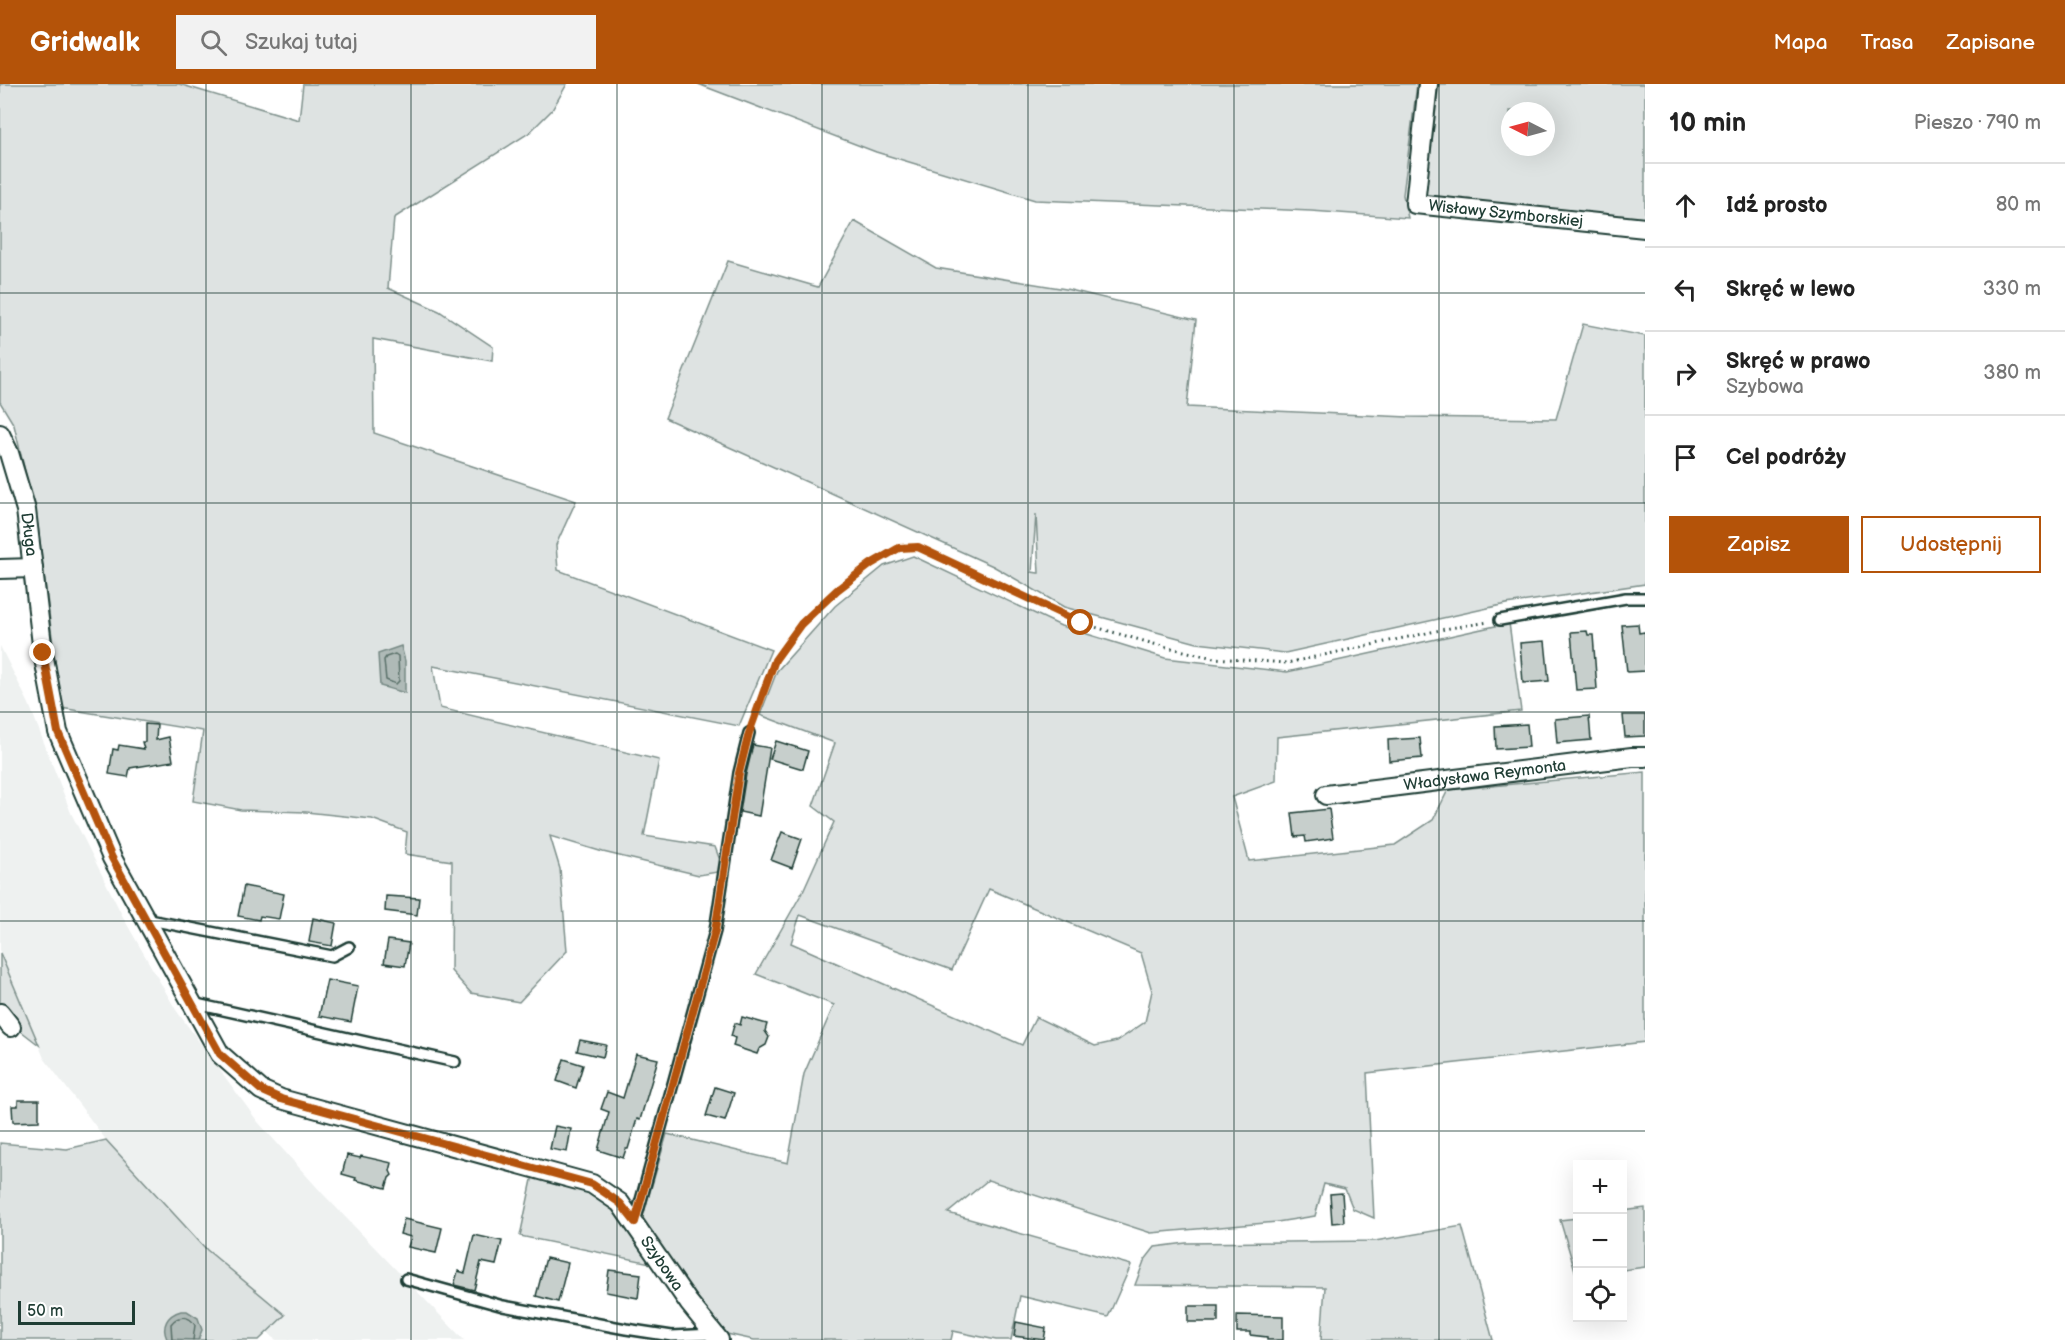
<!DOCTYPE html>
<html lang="pl">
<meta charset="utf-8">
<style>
:root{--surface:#fff;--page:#f2f2f2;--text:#222;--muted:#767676;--line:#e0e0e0;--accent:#b45309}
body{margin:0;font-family:"Balsamiq Sans",sans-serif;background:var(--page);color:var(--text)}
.controls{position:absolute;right:18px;bottom:18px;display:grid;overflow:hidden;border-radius:0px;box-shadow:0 6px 24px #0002}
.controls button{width:54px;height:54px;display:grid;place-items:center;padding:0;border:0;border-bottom:2px solid var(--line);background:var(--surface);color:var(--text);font:30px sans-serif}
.compass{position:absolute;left:1501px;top:18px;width:54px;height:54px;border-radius:50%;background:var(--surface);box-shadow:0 6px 24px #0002;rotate:276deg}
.scale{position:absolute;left:18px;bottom:15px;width:117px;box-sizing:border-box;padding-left:6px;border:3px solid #1f3d34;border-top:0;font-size:16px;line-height:21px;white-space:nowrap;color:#1f3d34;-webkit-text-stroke:4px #fff;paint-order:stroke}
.stop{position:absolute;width:18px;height:18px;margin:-14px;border:4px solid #b45309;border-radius:50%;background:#fff}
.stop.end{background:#b45309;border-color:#fff;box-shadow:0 2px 6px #0008}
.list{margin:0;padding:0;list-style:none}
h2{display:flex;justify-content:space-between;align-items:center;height:78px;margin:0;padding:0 24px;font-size:26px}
h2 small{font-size:20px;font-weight:400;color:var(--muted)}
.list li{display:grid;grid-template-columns:39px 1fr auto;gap:18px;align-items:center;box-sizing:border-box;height:84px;padding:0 24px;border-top:2px solid var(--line)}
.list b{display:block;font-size:22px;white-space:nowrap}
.list p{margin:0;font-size:20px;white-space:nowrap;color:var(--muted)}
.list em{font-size:20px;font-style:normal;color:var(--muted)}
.actions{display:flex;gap:12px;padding:18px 24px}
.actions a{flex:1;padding:14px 0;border:2px solid var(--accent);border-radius:0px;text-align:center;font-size:21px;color:var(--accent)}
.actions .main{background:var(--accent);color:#fff}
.icon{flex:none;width:33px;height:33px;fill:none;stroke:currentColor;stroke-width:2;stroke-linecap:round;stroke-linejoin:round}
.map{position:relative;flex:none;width:1645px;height:1256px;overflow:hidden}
header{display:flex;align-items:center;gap:36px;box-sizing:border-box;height:84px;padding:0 30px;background:var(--accent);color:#fff}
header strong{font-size:28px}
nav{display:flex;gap:33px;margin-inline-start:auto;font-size:21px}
.search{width:420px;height:54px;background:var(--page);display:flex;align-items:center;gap:15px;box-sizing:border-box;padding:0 21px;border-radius:0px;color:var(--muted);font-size:22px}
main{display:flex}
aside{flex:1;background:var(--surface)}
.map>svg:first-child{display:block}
</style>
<header>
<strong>Gridwalk</strong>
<div class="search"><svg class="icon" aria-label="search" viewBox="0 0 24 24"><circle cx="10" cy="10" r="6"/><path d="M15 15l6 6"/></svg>Szukaj tutaj</div>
<nav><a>Mapa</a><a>Trasa</a><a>Zapisane</a></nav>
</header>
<main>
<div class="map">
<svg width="1645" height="1256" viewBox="0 0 1645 1256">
<rect width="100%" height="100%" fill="#fff"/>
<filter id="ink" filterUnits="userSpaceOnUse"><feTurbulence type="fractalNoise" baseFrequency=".0167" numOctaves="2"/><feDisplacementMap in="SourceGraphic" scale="12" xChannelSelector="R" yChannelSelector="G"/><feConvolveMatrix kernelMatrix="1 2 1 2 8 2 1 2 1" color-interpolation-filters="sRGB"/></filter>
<g filter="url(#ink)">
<path fill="#eef1f0" d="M 0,562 L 29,620 L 71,729 L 124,835 L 176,926 L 258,1038 L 323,1110 L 464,1256 L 276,1256 L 235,1216 L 165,1139 L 106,1056 L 44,974 L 0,869 Z"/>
<g fill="#dee3e2" stroke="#7e908b" stroke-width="1.5" fill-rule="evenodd">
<path d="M 0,0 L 179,0 L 299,36 L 303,0 L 567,0 L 552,26 L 529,49 L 394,134 L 388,204 L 439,227 L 493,263 L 492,277 L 373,255 L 374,349 L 576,417 L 556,461 L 558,486 L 771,566 L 739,642 L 433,582 L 440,624 L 659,676 L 644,752 L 715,763 L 724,787 L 699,791 L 603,768 L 550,752 L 560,785 L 567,867 L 519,918 L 471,909 L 451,887 L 452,777 L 405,770 L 407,748 L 372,735 L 306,728 L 241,726 L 193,717 L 203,647 L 61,624 L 38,442 L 14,341 L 0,318 Z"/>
<path d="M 698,0 L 1417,0 L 1403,111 L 1408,134 L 1311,127 L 1035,116 L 876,68 Z"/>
<path d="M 1439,0 L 1645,0 L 1645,139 L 1425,113 ZM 1510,27 L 1546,27 L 1546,63 L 1510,63 Z"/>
<path d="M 854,137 L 936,184 L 1066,205 L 1196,236 L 1187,323 L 1408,333 L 1556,335 L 1583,240 L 1645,252 L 1645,500 L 1506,520 L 1285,569 L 1197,559 L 1064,523 L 993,482 L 665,334 L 728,177 L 818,203 ZM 1036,430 L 1039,489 L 1038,489 L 1032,488 Z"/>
<path d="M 913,472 L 1061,542 L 1165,574 L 1287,588 L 1509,539 L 1521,627 L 1277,653 L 1276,697 L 1232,713 L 1249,777 L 1395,761 L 1433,736 L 1448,706 L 1645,688 L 1645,958 L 1367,989 L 1374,1134 L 1353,1125 L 1345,1105 L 1324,1100 L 1315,1132 L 1277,1138 L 1151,1149 L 988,1096 L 948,1129 L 1131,1181 L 1108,1233 L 1020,1212 L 1011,1256 L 996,1256 L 953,1247 L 951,1256 L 754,1256 L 727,1250 L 687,1200 L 642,1135 L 667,1050 L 788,1079 L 804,990 L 834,921 L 756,890 L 803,807 L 834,738 L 813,722 L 835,659 L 760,631 L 777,587 L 835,522 L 884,482 ZM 989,805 L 1141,869 L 1152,907 L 1145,938 L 1117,957 L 1095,962 L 1036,933 L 1022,961 L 791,859 L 800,831 L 952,886 Z"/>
<path d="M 0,869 L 39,961 L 8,937 L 0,928 Z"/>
<path d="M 106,1056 L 207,1166 L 285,1231 L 259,1256 L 0,1256 L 0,1059 L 67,1065 Z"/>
<path d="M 533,1091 L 585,1106 L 616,1128 L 650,1179 L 520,1152 Z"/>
<path d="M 1645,1124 L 1645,1183 L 1623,1186 L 1623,1127 Z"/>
<path d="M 1577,1134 L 1578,1193 L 1577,1193 L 1560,1136 Z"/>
<path d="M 1462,1142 L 1493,1256 L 1321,1256 L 1325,1203 L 1135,1201 L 1144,1177 L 1155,1163 L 1186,1159 L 1375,1157 Z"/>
</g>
<g fill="#afbab7" stroke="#758883" stroke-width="1.5">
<path d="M 401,562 L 405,577 L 405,609 L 380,602 L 378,570 Z"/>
<path d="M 181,1227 L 187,1227 L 198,1234 L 202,1246 L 198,1256 L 167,1255 C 161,1242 167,1231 181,1227 Z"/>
</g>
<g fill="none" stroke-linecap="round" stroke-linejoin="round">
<g stroke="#596f68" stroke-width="1.5">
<path d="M 395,570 L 398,572 L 399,597 L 396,600 L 386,596 L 384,576 L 386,573 Z"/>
<path d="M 172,1256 L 171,1240 C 178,1231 189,1231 195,1241 L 193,1256"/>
</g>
</g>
<g fill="#c7cfcc" stroke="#1f3d34" stroke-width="1.5">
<path d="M 1638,540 L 1639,549 L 1645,548 L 1645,587 L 1627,588 L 1622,541 Z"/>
<path d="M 1587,547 L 1588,551 L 1593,551 L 1597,605 L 1576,606 L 1571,548 Z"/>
<path d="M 1545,557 L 1549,597 L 1523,599 L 1520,559 Z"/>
<path d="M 1623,631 L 1645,631 L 1645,652 L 1625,653 Z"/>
<path d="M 1589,632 L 1591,656 L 1557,659 L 1555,635 Z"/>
<path d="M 145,640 L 157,641 L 156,656 L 169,653 L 173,677 L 130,684 L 128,693 L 109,690 L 113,665 L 118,666 L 119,661 L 144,665 L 142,658 L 145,658 Z"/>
<path d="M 1527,640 L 1529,663 L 1496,665 L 1495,642 Z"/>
<path d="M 1420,654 L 1422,674 L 1389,677 L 1388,656 Z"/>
<path d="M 776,657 L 808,667 L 803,685 L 770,675 Z"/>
<path d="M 753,661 L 770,664 L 759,732 L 740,728 L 746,690 Z"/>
<path d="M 1329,725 L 1333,754 L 1306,758 L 1305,752 L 1295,753 L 1292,729 Z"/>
<path d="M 782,748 L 802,755 L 792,784 L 771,776 Z"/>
<path d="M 244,802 L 284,810 L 279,835 L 260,832 L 259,836 L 238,832 Z"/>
<path d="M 386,812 L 419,814 L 417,831 L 385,827 Z"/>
<path d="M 313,834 L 336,839 L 332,862 L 309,858 Z"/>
<path d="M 388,856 L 409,859 L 405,882 L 384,879 Z"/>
<path d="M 327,896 L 358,902 L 351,938 L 319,932 Z"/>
<path d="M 742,933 L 767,940 L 765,947 L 769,953 L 766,961 L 759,965 L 757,970 L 733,962 L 735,954 L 731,952 L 733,945 L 735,939 L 740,941 Z"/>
<path d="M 580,956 L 606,961 L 603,973 L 577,967 Z"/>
<path d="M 636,970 L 658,975 L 640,1036 L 637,1035 L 628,1065 L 626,1065 L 623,1074 L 598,1066 L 609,1028 L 601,1025 L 607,1008 L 623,1014 Z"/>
<path d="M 564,975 L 583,981 L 576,1004 L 557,997 Z"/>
<path d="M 715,1003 L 734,1009 L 725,1037 L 706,1032 Z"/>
<path d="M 18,1016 L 39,1016 L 39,1037 L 13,1038 L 12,1022 L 18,1022 Z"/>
<path d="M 555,1042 L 571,1045 L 567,1068 L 550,1065 Z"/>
<path d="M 347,1071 L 360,1074 L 361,1072 L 392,1079 L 390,1087 L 392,1091 L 389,1094 L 386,1104 L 355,1096 L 356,1094 L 342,1090 Z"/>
<path d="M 1342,1109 L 1344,1138 L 1332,1139 L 1330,1110 Z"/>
<path d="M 404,1135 L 442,1144 L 436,1169 L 408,1163 L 411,1153 L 400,1150 Z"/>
<path d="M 474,1151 L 502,1157 L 496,1181 L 481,1178 L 474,1206 L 454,1201 L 458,1187 L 465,1189 Z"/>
<path d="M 546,1174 L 568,1179 L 558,1218 L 536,1212 Z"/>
<path d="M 609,1186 L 641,1190 L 638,1214 L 606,1208 Z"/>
<rect x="1188" y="1222" width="30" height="16"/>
<path d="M 1237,1231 L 1283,1232 L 1283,1256 L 1267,1256 L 1267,1253 L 1250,1251 L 1250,1248 L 1237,1248 Z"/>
<path d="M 1016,1238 L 1046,1244 L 1044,1256 L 1014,1252 Z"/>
</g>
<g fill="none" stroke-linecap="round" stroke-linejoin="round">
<g stroke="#1f3d34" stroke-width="14">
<g id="service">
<path d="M 1500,536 L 1626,514 L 1645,514"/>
<path d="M 145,835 L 332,872 L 349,863"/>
<path d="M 192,919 L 455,978"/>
<path d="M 635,1138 L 715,847 L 739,689 L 749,649"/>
<path d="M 406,1195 L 503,1222 L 626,1245 L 672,1252 L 714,1250"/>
</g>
</g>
<g stroke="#1f3d34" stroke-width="22">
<g id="minor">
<path id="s1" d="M 1428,0 L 1415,120 L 1645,144"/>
<path id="s2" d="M 0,350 L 9,369 L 26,426 L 43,569 L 58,648 L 112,774 L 220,970 L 261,1006 L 281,1015 L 592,1100 L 620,1119 L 689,1219 L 719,1256"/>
<path d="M 0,485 L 33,484"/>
<path id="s3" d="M 1326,711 L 1632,673 L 1645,673"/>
<path d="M 0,929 L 11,943"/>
</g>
</g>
<path stroke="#1f3d34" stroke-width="3" stroke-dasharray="1.5 4.5" stroke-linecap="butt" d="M 752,638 C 760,618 765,596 774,577 C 789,546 867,473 900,464 C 905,462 913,463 918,463 L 1081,539 L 1154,560 L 1214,574 L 1287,579 L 1450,544 L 1489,538"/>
<use href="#service" stroke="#fff" stroke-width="9"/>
<use href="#minor" stroke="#fff" stroke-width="18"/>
</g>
</g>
<g fill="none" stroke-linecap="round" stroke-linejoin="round" filter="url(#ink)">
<path stroke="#b45309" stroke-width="8" d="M 43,569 L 58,648 L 112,774 L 220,970 L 261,1006 L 281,1015 L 592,1100 L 620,1119 L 635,1138 L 715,847 L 739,689 L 749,649 L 775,576 L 801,540 L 837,506 L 871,480 L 899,464 L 918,463 L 1081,539"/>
</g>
<path fill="none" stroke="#1f3d34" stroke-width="1.5" stroke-opacity="0.55" d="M 206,0 L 206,1256M 411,0 L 411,1256M 617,0 L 617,1256M 822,0 L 822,1256M 1028,0 L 1028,1256M 1234,0 L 1234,1256M 1439,0 L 1439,1256M 0,209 L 1645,209M 0,419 L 1645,419M 0,628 L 1645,628M 0,837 L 1645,837M 0,1047 L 1645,1047"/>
<g text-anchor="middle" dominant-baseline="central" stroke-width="6" stroke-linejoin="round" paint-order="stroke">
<g font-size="16" fill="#1f3d34" stroke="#fff">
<text stroke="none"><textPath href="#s1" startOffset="212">Wisławy Szymborskiej</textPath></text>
<text stroke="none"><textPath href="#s2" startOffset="105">Długa</textPath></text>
<text stroke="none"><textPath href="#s3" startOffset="160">Władysława Reymonta</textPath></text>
<text stroke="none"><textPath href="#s2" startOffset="1172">Szybowa</textPath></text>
</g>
</g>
</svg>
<div class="controls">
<button>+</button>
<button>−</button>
<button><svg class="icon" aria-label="locate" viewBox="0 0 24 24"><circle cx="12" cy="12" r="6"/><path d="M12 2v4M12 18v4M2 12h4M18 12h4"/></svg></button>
</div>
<svg class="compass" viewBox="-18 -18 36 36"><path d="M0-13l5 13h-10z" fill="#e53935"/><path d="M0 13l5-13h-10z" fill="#767676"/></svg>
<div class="scale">50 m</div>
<div class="stop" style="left:1081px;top:539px"></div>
<div class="stop end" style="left:43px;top:569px"></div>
</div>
<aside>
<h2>10 min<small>Pieszo · 790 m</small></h2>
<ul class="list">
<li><svg class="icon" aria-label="ahead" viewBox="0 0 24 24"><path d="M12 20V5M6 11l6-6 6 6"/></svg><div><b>Idź prosto</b></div><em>80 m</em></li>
<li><svg class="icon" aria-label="left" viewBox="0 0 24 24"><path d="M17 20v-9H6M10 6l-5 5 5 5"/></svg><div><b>Skręć w lewo</b></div><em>330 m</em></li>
<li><svg class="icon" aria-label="right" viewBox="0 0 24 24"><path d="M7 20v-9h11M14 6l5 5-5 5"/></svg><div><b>Skręć w prawo</b><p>Szybowa</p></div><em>380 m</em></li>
<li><svg class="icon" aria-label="arrive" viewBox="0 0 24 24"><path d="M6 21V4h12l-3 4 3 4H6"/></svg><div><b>Cel podróży</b></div></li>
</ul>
<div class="actions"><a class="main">Zapisz</a><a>Udostępnij</a></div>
</aside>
</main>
